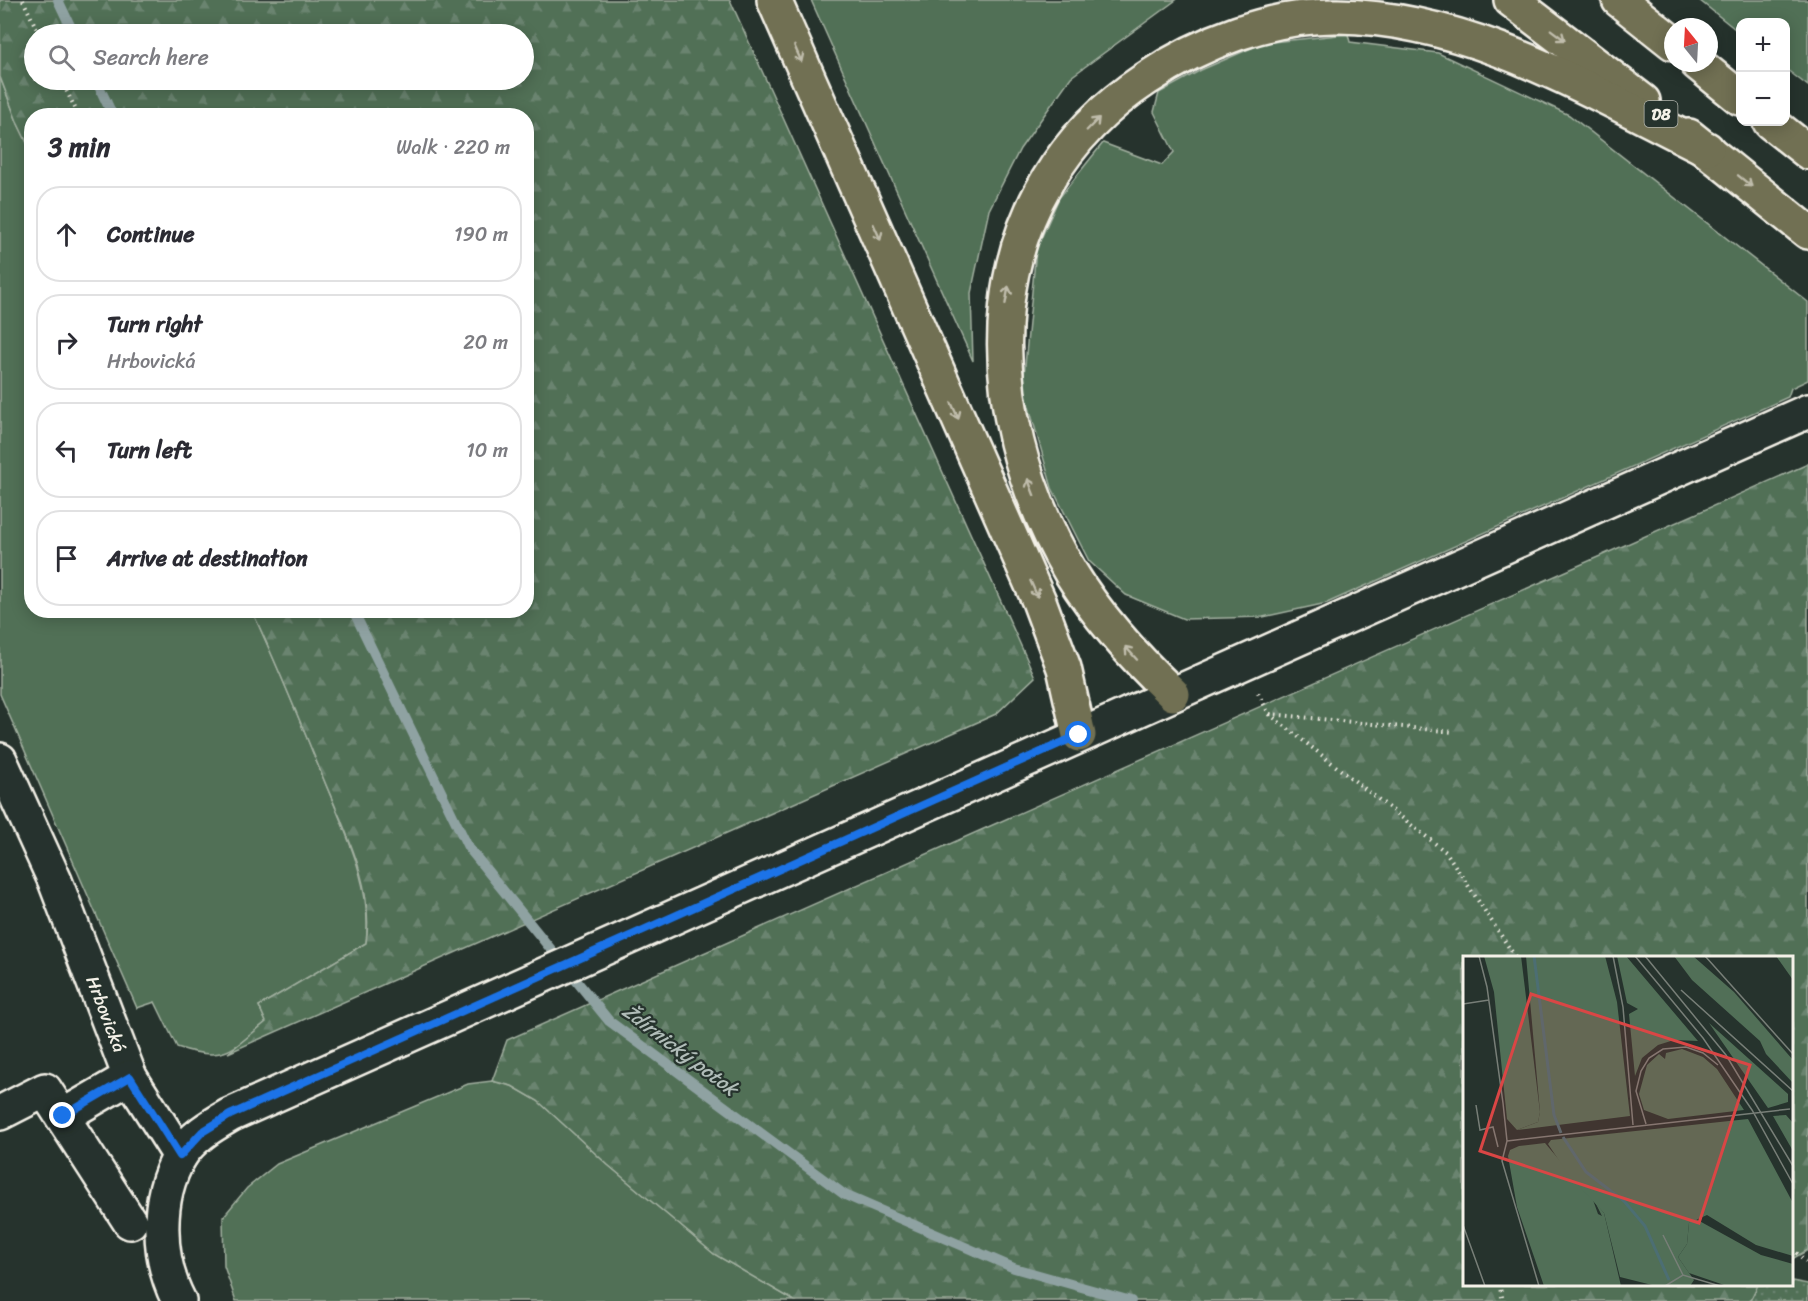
<!DOCTYPE html>
<meta charset="utf-8">
<style>
:root{--surface:#fff;--page:#f7f7f7;--text:#2b2b33;--muted:#7c7c81;--line:#e1e1e2}
body{margin:0;font-family:Sriracha,sans-serif;background:var(--page);color:var(--text)}
.controls{position:absolute;right:18px;top:18px;display:grid;overflow:hidden;border-radius:12px;box-shadow:0 3px 15px #0003}
.controls button{width:54px;height:54px;display:grid;place-items:center;padding:0;border:0;border-bottom:2px solid var(--line);background:var(--surface);color:var(--text);font:30px sans-serif}
.compass{position:absolute;left:1664px;top:18px;width:54px;height:54px;border-radius:50%;background:var(--surface);box-shadow:0 3px 15px #0003;rotate:342deg}
.stop{position:absolute;width:18px;height:18px;margin:-14px;border:4px solid #1a73e8;border-radius:50%;background:#fff}
.stop.end{background:#1a73e8;border-color:#fff;box-shadow:0 2px 6px #0008}
.list{margin:0;padding:0;list-style:none}
h2{display:flex;justify-content:space-between;align-items:center;height:78px;margin:0;padding:0 24px;font-size:26px}
h2 small{font-size:20px;font-weight:400;color:var(--muted)}
.list li{display:grid;grid-template-columns:39px 1fr auto;gap:18px;align-items:center;box-sizing:border-box;height:96px;margin:0 12px 12px;padding:0 12px;border:2px solid var(--line);border-radius:24px}
.list b{display:block;font-size:22px;white-space:nowrap}
.list p{margin:0;font-size:20px;white-space:nowrap;color:var(--muted)}
.list em{font-size:20px;font-style:normal;color:var(--muted)}
.icon{flex:none;width:33px;height:33px;fill:none;stroke:currentColor;stroke-width:2;stroke-linecap:round;stroke-linejoin:round}
.map{position:relative;flex:none;width:1808px;height:1301px;overflow:hidden}
.search{position:absolute;background:var(--surface);box-shadow:0 3px 15px #0003;left:24px;top:24px;width:510px;height:66px;display:flex;align-items:center;gap:15px;box-sizing:border-box;padding:0 21px;border-radius:33px;color:var(--muted);font-size:22px}
.panel{position:absolute;background:var(--surface);box-shadow:0 3px 15px #0003;left:24px;top:108px;width:510px;height:510px;border-radius:24px}
.map>svg:first-child{display:block}
</style>
<div class="map">
<svg width="1808" height="1301" viewBox="0 0 1808 1301">
<defs>
<pattern id="forest-firs" width="22" height="20" patternUnits="userSpaceOnUse" patternTransform="scale(1.5)"><rect width="22" height="20" fill="#516f57"/><path d="M5 1l3.5 6h-7zM16 11l3.5 6h-7z" fill="#6b846f"/></pattern>
<pattern id="park-dots" width="8" height="8" patternUnits="userSpaceOnUse" patternTransform="scale(1.5)"><rect width="8" height="8" fill="#516f57"/><path d="M2 2h.1M6 6h.1" fill="none" stroke="#6b846f" stroke-width="1.8" stroke-linecap="round"/></pattern>
</defs>
<rect width="100%" height="100%" fill="#26332d"/>
<filter id="ink" filterUnits="userSpaceOnUse"><feTurbulence type="fractalNoise" baseFrequency=".0167" numOctaves="2"/><feDisplacementMap in="SourceGraphic" scale="12" xChannelSelector="R" yChannelSelector="G"/><feConvolveMatrix kernelMatrix="1 2 1 2 8 2 1 2 1" color-interpolation-filters="sRGB"/></filter>
<g filter="url(#ink)">
<g fill="#516f57" stroke="#a2b0a0" stroke-width="1.5">
<path d="M 811,0 L 1176,0 L 1071,77 L 1020,149 L 989,210 L 971,293 L 973,361 Z"/>
<path d="M 1699,0 L 1808,0 L 1808,86 L 1786,69 L 1786,22 L 1740,22 L 1740,33 Z"/>
<path d="M 1348,34 L 1350,42 L 1438,53 L 1569,115 L 1808,302 L 1808,380 L 1791,388 L 1788,397 L 1327,603 L 1263,617 L 1184,619 L 1126,595 L 1089,561 L 1052,488 L 1023,386 L 1036,250 L 1059,198 L 1103,143 L 1162,165 L 1174,152 L 1154,112 L 1159,93 L 1201,70 L 1263,43 Z"/>
<path d="M 0,77 L 18,124 L 31,151 L 32,610 L 252,611 C 278,666 301,723 324,780 C 345,832 373,886 366,943 L 259,1006 L 266,1022 C 231,1051 224,1063 177,1047 L 155,1002 L 137,1008 L 0,694 Z"/>
<path d="M 492,1081 L 512,1086 L 538,1101 L 608,1165 L 714,1254 L 795,1301 L 236,1301 L 224,1266 L 223,1217 L 247,1188 L 277,1164 L 468,1084 Z"/>
</g>
<g fill="url(#forest-firs)" stroke="#a2b0a0" stroke-width="1.5" fill-rule="evenodd">
<path d="M 0,0 L 730,0 L 1035,677 L 996,714 L 228,1053 L 266,1022 L 259,1006 L 366,943 C 375,887 345,831 324,780 C 301,723 278,666 252,611 L 526,610 L 526,116 L 32,116 L 31,151 L 18,124 L 0,77 ZM 34,34 L 524,34 L 524,80 L 34,80 Z"/>
<path d="M 1808,464 L 1808,1250 L 1792,1259 L 1792,958 L 1464,958 L 1464,1284 L 1758,1285 L 1750,1301 L 795,1301 L 714,1254 L 608,1165 L 538,1101 L 512,1086 L 492,1081 L 507,1040 Z"/>
</g>
<path fill="url(#park-dots)" stroke="#a2b0a0" stroke-width="1.5" d="M 1792,1281 L 1808,1284 L 1808,1301 L 1750,1301 L 1758,1285 L 1792,1284 Z"/>
<g fill="none" stroke-linecap="round" stroke-linejoin="round">
<g stroke="#8fa2a2" stroke-width="10">
<path d="M 58,0 L 74,34"/>
<path d="M 96,80 L 113,116"/>
<path d="M 353,610 L 468,847 L 609,1021 L 845,1195 L 1014,1268 L 1131,1301"/>
</g>
<g stroke="#f4f1e8" stroke-width="38">
<g id="minor">
<path d="M 0,760 L 55,881 L 130,1077 L 180,1156"/>
<path d="M 0,1113 L 45,1090 L 130,1222"/>
<path d="M 63,1116 L 130,1077"/>
<path d="M 179,1301 C 157,1259 155,1198 180,1156 C 192,1137 211,1126 230,1115 L 1808,411"/>
</g>
</g>
<g stroke="#f4f1e8" stroke-width="38">
<g id="highway">
<path d="M 774,0 L 1039,601 L 1064,668 L 1079,735"/>
<path d="M 1511,0 L 1643,101"/>
<path d="M 1619,0 L 1673,43"/>
<path d="M 1697,63 L 1740,98"/>
<path d="M 1770,122 L 1808,152"/>
<path d="M 1689,136 L 1808,232"/>
<path d="M 1173,694 C 1134,657 1099,619 1071,573 C 973,407 972,194 1146,79 C 1201,42 1271,15 1338,16 C 1472,18 1590,91 1707,149"/>
</g>
</g>
<g stroke="#f4f1e8" stroke-width="4" stroke-dasharray="1.5 4.5" stroke-linecap="butt">
<path d="M 23,0 L 39,34"/>
<path d="M 61,80 L 79,116"/>
<path d="M 1258,693 L 1269,714 L 1446,852 L 1516,958"/>
<path d="M 1270,714 L 1454,732"/>
<path d="M 1792,1249 L 1808,1263"/>
<path d="M 1499,1284 L 1503,1301"/>
</g>
<use href="#minor" stroke="#26332d" stroke-width="33"/>
<use href="#highway" stroke="#716f52" stroke-width="33"/>
</g>
<defs><path id="oneway-shaft" d="M-6 0H5M1.5-3L5.5 0L1.5 3" fill="none" stroke-width="1.6" stroke-linecap="round" stroke-linejoin="round" transform="scale(1.5)"/></defs>
<g stroke="#c0bdac">
<use href="#oneway-shaft" transform="translate(1558 35) rotate(37)"/>
<use href="#oneway-shaft" transform="translate(798 54) rotate(66)"/>
<use href="#oneway-shaft" transform="translate(1093 124) rotate(-46)"/>
<use href="#oneway-shaft" transform="translate(1745 181) rotate(39)"/>
<use href="#oneway-shaft" transform="translate(877 232) rotate(66)"/>
<use href="#oneway-shaft" transform="translate(1007 295) rotate(-80)"/>
<use href="#oneway-shaft" transform="translate(955 411) rotate(66)"/>
<use href="#oneway-shaft" transform="translate(1031 487) rotate(-111)"/>
<use href="#oneway-shaft" transform="translate(1034 589) rotate(66)"/>
<use href="#oneway-shaft" transform="translate(1131 653) rotate(-132)"/>
</g>
</g>
<g fill="none" stroke-linecap="round" stroke-linejoin="round" filter="url(#ink)">
<path stroke="#1a73e8" stroke-width="8" d="M 63,1116 L 130,1077 L 180,1156 L 202,1132 L 230,1115 L 1079,735"/>
</g>
<g text-anchor="middle" dominant-baseline="central" stroke-width="4.5" stroke-linejoin="round" paint-order="stroke">
<rect fill="#26332d" stroke="#b6b8b0" stroke-width="1.5" x="1644.5" y="101" width="33" height="26" rx="4.5"/>
<g font-size="16" font-weight="bold" fill="#f4f1e8">
<text x="1661" y="114">D8</text>
</g>
<g font-size="18" fill="#f4f1e8" stroke="#26332d">
<text transform="translate(106 1014) rotate(69)">Hrbovická</text>
</g>
<g font-size="20" font-style="italic" fill="#b1bdb9" stroke="#26332d">
<text transform="translate(680 1050) rotate(37)">Ždírnický potok</text>
</g>
</g>
<g transform="translate(1463 956)">
<rect width="330" height="330" fill="#26332d"/>
<path d="M 21,0 L 58,0 L 77,156 L 75,166 L 54,174 L 44,163 L 31,36 ZM 154,0 L 163,0 L 235,85 L 211,84 L 195,89 L 179,102 L 172,120 L 166,58 L 175,53 L 164,47 ZM 211,0 L 230,0 L 271,36 L 330,104 L 330,127 L 303,98 L 297,85 L 229,24 ZM 246,67 L 325,138 L 325,146 L 305,152 ZM 219,93 L 240,101 L 254,113 L 281,154 L 205,163 L 181,154 L 176,138 L 184,109 L 196,98 L 202,103 L 203,97 ZM 323,159 L 330,167 L 330,195 L 310,160 ZM 82,187 L 130,244 L 135,258 L 139,260 L 132,246 L 141,257 L 158,330 L 81,330 L 54,251 L 45,200 L 47,194 L 56,190 Z" fill="#516f57"/>
<path d="M 63,0 L 142,0 L 154,46 L 167,160 L 54,174 L 75,166 L 77,156 ZM 313,0 L 330,0 L 330,24 ZM 285,163 L 330,247 L 330,300 L 293,289 L 244,259 L 226,267 L 224,288 L 215,301 L 231,324 L 227,330 L 193,330 L 157,321 L 141,257 L 105,218 L 85,188 L 88,184 Z" fill="#516f57"/>
<path d="M 231,262 L 298,299 L 330,308 L 330,330 L 264,330 L 226,317 L 215,301 L 224,288 L 226,267 Z" fill="#516f57"/>
<path fill="none" stroke="#4c6e73" stroke-width="3" d="M 71,0 L 91,159 L 98,177M 100,181 L 123,216 L 161,245 L 182,270 L 206,324"/>
<path fill="none" stroke="#787f78" stroke-width="1.5" d="M 16,0 L 24,31 L 40,147 L 44,185 L 39,205 L 76,330M 150,0 L 160,51 L 170,169M 172,0 L 240,82 L 289,154 L 330,228M 182,0 L 263,99 L 330,210M 242,0 L 330,98M 218,34 L 330,135M 0,48 L 26,44M 13,149 L 17,174 L 30,171 L 35,191M 183,168 L 173,135 L 178,115 L 186,102 L 200,93 L 223,91 L 240,97 L 255,109M 44,185 L 327,153M 0,269 L 22,330M 200,279 L 220,319M 202,330 L 220,319 L 257,330"/>
<path fill="#da4645" fill-opacity="0.15" stroke="#da4645" stroke-width="3" d="M 68,38 L 287,109 L 236,267 L 17,195 Z"/>
<rect width="330" height="330" fill="none" stroke="#f4f1e8" stroke-width="3"/>
</g>
</svg>
<div class="controls">
<button>+</button>
<button>−</button>
</div>
<svg class="compass" viewBox="-18 -18 36 36"><path d="M0-13l5 13h-10z" fill="#e53935"/><path d="M0 13l5-13h-10z" fill="#7c7c81"/></svg>
<div class="stop" style="left:1079px;top:735px"></div>
<div class="stop end" style="left:63px;top:1116px"></div>
<div class="search"><svg class="icon" aria-label="search" viewBox="0 0 24 24"><circle cx="10" cy="10" r="6"/><path d="M15 15l6 6"/></svg>Search here</div>
<section class="panel">
<h2>3 min<small>Walk · 220 m</small></h2>
<ul class="list">
<li><svg class="icon" aria-label="ahead" viewBox="0 0 24 24"><path d="M12 20V5M6 11l6-6 6 6"/></svg><div><b>Continue</b></div><em>190 m</em></li>
<li><svg class="icon" aria-label="right" viewBox="0 0 24 24"><path d="M7 20v-9h11M14 6l5 5-5 5"/></svg><div><b>Turn right</b><p>Hrbovická</p></div><em>20 m</em></li>
<li><svg class="icon" aria-label="left" viewBox="0 0 24 24"><path d="M17 20v-9H6M10 6l-5 5 5 5"/></svg><div><b>Turn left</b></div><em>10 m</em></li>
<li><svg class="icon" aria-label="arrive" viewBox="0 0 24 24"><path d="M6 21V4h12l-3 4 3 4H6"/></svg><div><b>Arrive at destination</b></div></li>
</ul>
</section>
</div>
